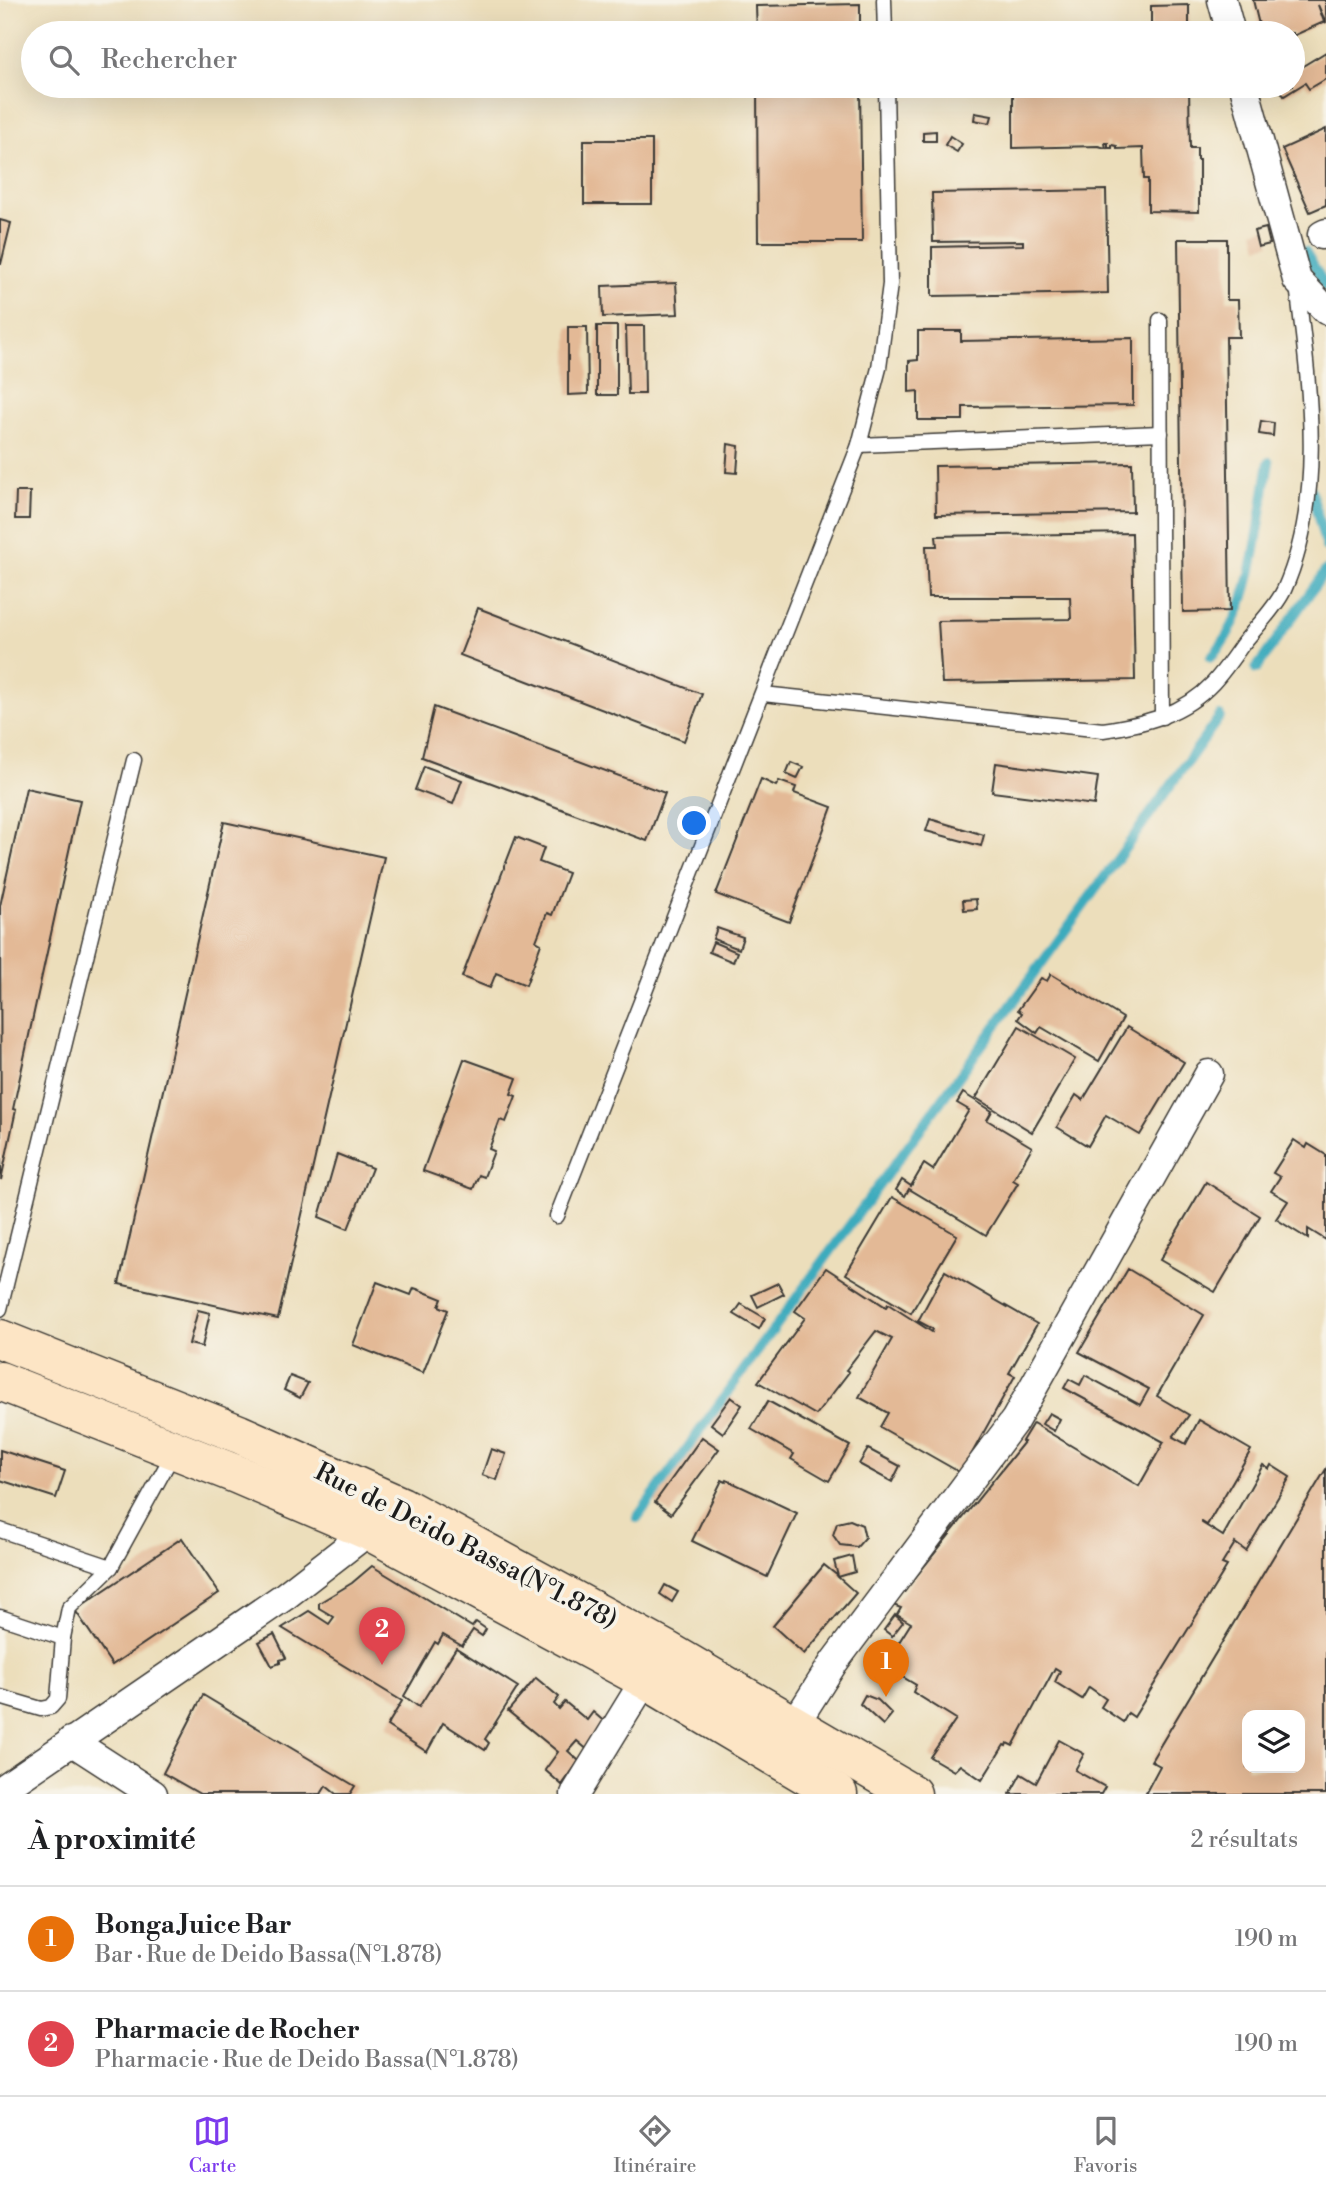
<!DOCTYPE html>
<html lang="fr">
<meta charset="utf-8">
<style>
:root{--surface:#fff;--page:#f6f6f6;--text:#202124;--muted:#757577;--line:#e0e0e0;--accent:#7c3aed}
body{margin:0;font-family:"Libre Bodoni",serif;background:var(--page);color:var(--text)}
.controls{position:absolute;right:21px;bottom:21px;display:grid;overflow:hidden;border-radius:14px;box-shadow:0 7px 28px #0002}
.controls button{width:63px;height:63px;display:grid;place-items:center;padding:0;border:0;border-bottom:2px solid var(--line);background:var(--surface);color:var(--text);font:35px sans-serif}
.you{position:absolute;left:695px;top:824px;width:24px;height:24px;margin:-18px;border:5px solid #fff;border-radius:50%;background:#1a73e8;box-shadow:0 0 0 10px #1a73e833}
.badge{display:grid;place-items:center;width:46px;height:46px;border-radius:50%;background:var(--accent);color:#fff;font-size:23px;font-weight:700}
.pin{position:absolute;translate:-50% -58px;filter:drop-shadow(0 2px 4px #0008)}
.pin::after{content:'';position:absolute;top:37px;width:24px;height:21px;background:inherit;clip-path:polygon(0 0,100% 0,50% 100%)}
.list{margin:0;padding:0;list-style:none}
h2{display:flex;justify-content:space-between;align-items:center;height:91px;margin:0;padding:0 28px;font-size:30px}
h2 small{font-size:23px;font-weight:400;color:var(--muted)}
.list li{display:grid;grid-template-columns:46px 1fr auto;gap:21px;align-items:center;box-sizing:border-box;height:105px;padding:0 28px;border-top:2px solid var(--line)}
.list b{display:block;font-size:26px;white-space:nowrap}
.list p{margin:0;font-size:23px;white-space:nowrap;color:var(--muted)}
.list em{font-size:23px;font-style:normal;color:var(--muted)}
.icon{flex:none;width:38px;height:38px;fill:none;stroke:currentColor;stroke-width:2;stroke-linecap:round;stroke-linejoin:round}
.map{position:relative;flex:none;width:1326px;height:1794px;overflow:hidden}
.search{position:absolute;background:var(--surface);box-shadow:0 7px 28px #0002;left:21px;right:21px;top:21px;height:77px;display:flex;align-items:center;gap:18px;box-sizing:border-box;padding:0 24px;border-radius:38px;color:var(--muted);font-size:26px}
.sheet{height:301px;background:var(--surface)}
nav{display:flex;justify-content:space-around;align-items:center;box-sizing:border-box;height:98px;border-top:2px solid var(--line);background:var(--surface);font-size:19px;color:var(--muted)}
nav a{display:grid;justify-items:center;gap:4px}
nav .on{color:var(--accent)}
.map>svg:first-child{display:block}
</style>
<div class="map">
<svg width="1326" height="1794" viewBox="0 0 1326 1794">
<rect width="100%" height="100%" fill="#f7f3e8"/>
<filter id="ink" filterUnits="userSpaceOnUse"><feTurbulence type="fractalNoise" baseFrequency=".0143" numOctaves="2"/><feDisplacementMap in="SourceGraphic" scale="14" xChannelSelector="R" yChannelSelector="G"/><feConvolveMatrix kernelMatrix="1 2 1 2 8 2 1 2 1" color-interpolation-filters="sRGB"/></filter>
<filter id="wash" filterUnits="userSpaceOnUse"><feTurbulence type="fractalNoise" baseFrequency=".00686" numOctaves="4" result="noise"/><feDisplacementMap in="SourceGraphic" scale="28" xChannelSelector="R" yChannelSelector="G"/><feGaussianBlur stdDeviation="1.57" result="paint"/><feColorMatrix in="noise" values="0 0 0 0 0 0 0 0 0 0 0 0 0 0 0 0 0 1.4 0 .05"/><feComposite in="paint" operator="in"/></filter>
<g filter="url(#wash)">
<rect width="100%" height="100%" fill="#ecdebb"/>
<g fill="none" stroke-linecap="round" stroke-linejoin="round">
<g stroke="#3eabbd" stroke-width="10">
<path d="M 1305,251 L 1326,287"/>
<path d="M 1311,490 L 1326,547"/>
<path d="M 1211,657 C 1254,612 1258,523 1269,462"/>
<path d="M 1256,669 L 1326,570"/>
<path d="M 637,1518 C 829,1249 1029,986 1220,716"/>
</g>
</g>
<g id="blocks">
<g fill="#e3b996" fill-rule="evenodd">
<path d="M 1253,0 L 1326,0 L 1326,23 L 1318,5 L 1324,22 L 1293,36 L 1293,33 L 1261,33 Z"/>
<path d="M 860,4 L 860,33 L 757,33 L 756,6 Z"/>
<path d="M 1189,5 L 1189,33 L 1151,33 L 1151,6 Z"/>
<path d="M 1326,52 L 1326,79 L 1309,89 L 1305,83 L 1284,96 L 1278,86 L 1293,86 L 1293,72 Z"/>
<path d="M 757,86 L 860,86 L 862,242 L 758,242 Z"/>
<path d="M 1013,86 L 1189,86 L 1190,148 L 1197,148 L 1197,160 L 1199,160 L 1199,212 L 1148,211 L 1148,179 L 1144,179 L 1143,148 L 1117,149 L 1117,146 L 1112,145 L 1112,148 L 1108,148 L 1108,143 L 1105,143 L 1106,148 L 1098,146 L 1013,148 Z"/>
<path d="M 975,113 L 992,116 L 990,123 L 974,120 Z"/>
<path d="M 1326,129 L 1326,205 L 1310,212 L 1282,149 Z"/>
<path d="M 936,131 L 936,141 L 923,141 L 923,132 Z"/>
<path d="M 950,136 L 962,144 L 957,152 L 945,145 Z"/>
<rect x="584" y="140" width="68" height="64"/>
<path d="M 1106,190 L 1108,293 L 932,296 L 932,247 L 1023,245 L 1023,241 L 933,242 L 932,193 Z"/>
<path d="M 0,220 L 11,223 L 1,264 L 0,264 Z"/>
<path d="M 1266,228 L 1270,244 L 1258,247 L 1254,231 Z"/>
<path d="M 1178,239 L 1227,239 L 1227,300 L 1238,300 L 1239,337 L 1226,337 L 1230,611 L 1183,612 Z"/>
<path d="M 676,283 L 678,314 L 603,317 L 602,286 Z"/>
<rect x="597" y="326" width="20" height="69"/>
<path d="M 626,326 L 644,326 L 645,394 L 628,394 Z"/>
<path d="M 568,327 L 587,327 L 588,394 L 568,395 Z"/>
<path d="M 918,331 L 961,331 L 961,341 L 1133,338 L 1133,405 L 963,407 L 963,420 L 918,420 L 918,391 L 909,392 L 909,361 L 918,360 Z"/>
<path d="M 1261,421 L 1274,423 L 1273,436 L 1259,434 Z"/>
<path d="M 728,444 L 739,446 L 737,473 L 726,472 Z"/>
<path d="M 1132,463 L 1133,512 L 936,515 L 935,466 Z"/>
<path d="M 16,492 L 30,492 L 29,519 L 15,519 Z"/>
<path d="M 1132,533 L 1135,680 L 942,683 L 938,621 L 1071,619 L 1070,597 L 928,597 L 926,546 L 937,546 L 936,536 Z"/>
<path d="M 478,608 L 702,694 L 684,741 L 460,655 Z"/>
<path d="M 434,707 L 665,793 L 647,841 L 422,757 Z"/>
<path d="M 791,762 L 803,767 L 797,779 L 786,774 Z"/>
<path d="M 996,763 L 1098,777 L 1094,805 L 992,792 Z"/>
<path d="M 424,766 L 462,780 L 453,804 L 415,790 Z"/>
<path d="M 761,779 L 776,786 L 779,781 L 796,787 L 794,793 L 832,807 L 789,922 L 716,894 Z"/>
<path d="M 26,788 L 80,800 L 13,1109 L 16,1110 L 1,1180 L 0,906 Z"/>
<path d="M 930,819 L 984,835 L 981,846 L 926,831 Z"/>
<path d="M 224,822 L 384,857 L 278,1319 L 119,1284 Z"/>
<path d="M 516,837 L 544,848 L 539,862 L 568,873 L 552,915 L 547,913 L 536,941 L 541,944 L 526,985 L 496,973 L 490,988 L 462,977 Z"/>
<path d="M 976,899 L 977,909 L 964,910 L 963,900 Z"/>
<path d="M 717,928 L 743,937 L 739,949 L 713,939 Z"/>
<path d="M 713,942 L 737,952 L 733,962 L 709,952 Z"/>
<path d="M 1051,974 L 1123,1018 L 1099,1061 L 1041,1027 L 1037,1033 L 1018,1019 L 1022,1013 L 1018,1010 L 1041,978 L 1047,981 Z"/>
<path d="M 1019,1026 L 1075,1059 L 1032,1132 L 976,1098 Z"/>
<path d="M 1127,1027 L 1184,1062 L 1140,1135 L 1106,1115 L 1088,1146 L 1057,1127 L 1076,1095 L 1083,1100 Z"/>
<path d="M 464,1059 L 517,1078 L 511,1094 L 516,1096 L 506,1122 L 500,1120 L 489,1149 L 494,1151 L 484,1177 L 479,1175 L 473,1189 L 423,1171 Z"/>
<path d="M 963,1093 L 992,1111 L 987,1120 L 1032,1147 L 1013,1180 L 1018,1183 L 986,1235 L 909,1189 L 905,1196 L 896,1190 L 902,1180 L 911,1186 L 924,1164 L 933,1170 L 969,1110 L 957,1103 Z"/>
<path d="M 1294,1140 L 1306,1148 L 1308,1144 L 1326,1155 L 1326,1240 L 1308,1229 L 1308,1239 L 1276,1219 L 1288,1201 L 1271,1191 L 1280,1177 L 1273,1173 Z"/>
<path d="M 337,1154 L 372,1168 L 348,1229 L 319,1217 Z"/>
<path d="M 1206,1182 L 1260,1216 L 1215,1292 L 1160,1260 Z"/>
<path d="M 892,1197 L 957,1235 L 911,1313 L 846,1274 Z"/>
<path d="M 826,1268 L 886,1307 L 888,1304 L 932,1332 L 933,1329 L 918,1321 L 945,1271 L 1037,1324 L 1009,1373 L 1015,1376 L 961,1473 L 880,1427 L 888,1413 L 859,1397 L 892,1339 L 876,1331 L 846,1370 L 849,1372 L 816,1415 L 758,1382 L 805,1318 L 795,1311 Z"/>
<path d="M 1128,1269 L 1204,1315 L 1157,1396 L 1189,1415 L 1173,1437 L 1186,1444 L 1199,1420 L 1251,1450 L 1207,1525 L 1202,1522 L 1202,1523 L 1223,1536 L 1263,1465 L 1269,1469 L 1271,1465 L 1290,1477 L 1246,1551 L 1235,1543 L 1222,1564 L 1227,1566 L 1134,1717 L 1128,1713 L 1123,1722 L 1101,1707 L 1106,1699 L 1089,1687 L 1082,1699 L 1055,1682 L 1060,1671 L 1055,1668 L 1013,1746 L 1007,1743 L 1006,1746 L 1004,1745 L 982,1780 L 960,1765 L 954,1771 L 930,1757 L 956,1719 L 913,1692 L 916,1685 L 884,1666 L 911,1623 L 897,1615 L 901,1608 L 893,1605 L 1024,1442 L 1022,1441 L 1033,1423 L 1139,1486 L 1164,1442 L 1064,1388 L 1069,1379 L 1080,1385 L 1085,1375 L 1140,1405 L 1149,1389 L 1079,1352 Z"/>
<path d="M 377,1282 L 411,1295 L 414,1288 L 417,1289 L 442,1299 L 439,1306 L 448,1310 L 423,1373 L 353,1345 Z"/>
<path d="M 778,1283 L 784,1294 L 758,1307 L 752,1295 Z"/>
<path d="M 741,1304 L 765,1318 L 759,1329 L 734,1314 Z"/>
<path d="M 198,1310 L 210,1313 L 202,1347 L 189,1344 Z"/>
<path d="M 290,1376 L 308,1383 L 300,1398 L 284,1390 Z"/>
<path d="M 731,1397 L 742,1405 L 723,1433 L 711,1424 Z"/>
<path d="M 768,1401 L 850,1446 L 829,1481 L 791,1459 L 794,1454 L 751,1429 Z"/>
<path d="M 1049,1413 L 1060,1419 L 1054,1431 L 1042,1424 Z"/>
<path d="M 702,1437 L 719,1449 L 671,1514 L 655,1502 Z"/>
<path d="M 491,1449 L 506,1454 L 497,1480 L 482,1475 Z"/>
<path d="M 868,1449 L 900,1466 L 892,1482 L 859,1464 Z"/>
<path d="M 0,1450 L 65,1471 L 56,1498 L 0,1480 Z"/>
<path d="M 1326,1469 L 1326,1794 L 1145,1794 L 1160,1766 L 1151,1761 ZM 1247,1715 L 1300,1715 L 1300,1768 L 1247,1768 Z"/>
<path d="M 722,1480 L 726,1482 L 727,1480 L 797,1513 L 767,1577 L 692,1541 Z"/>
<path d="M 850,1520 L 862,1525 L 865,1538 L 857,1547 L 840,1545 L 833,1535 L 837,1523 Z"/>
<path d="M 182,1538 L 219,1593 L 112,1665 L 75,1610 Z"/>
<path d="M 852,1556 L 855,1572 L 838,1577 L 856,1593 L 804,1654 L 773,1626 L 824,1565 L 838,1576 L 834,1561 Z"/>
<path d="M 372,1566 L 472,1627 L 476,1622 L 486,1629 L 482,1636 L 473,1630 L 462,1646 L 443,1635 L 438,1644 L 435,1642 L 404,1696 L 419,1707 L 456,1648 L 518,1687 L 485,1739 L 489,1743 L 485,1750 L 443,1723 L 427,1752 L 387,1726 L 402,1701 L 282,1628 L 309,1611 L 329,1624 L 334,1617 L 319,1608 L 319,1603 L 352,1583 Z"/>
<path d="M 665,1585 L 678,1592 L 672,1602 L 660,1594 Z"/>
<path d="M 895,1615 L 903,1622 L 892,1636 L 884,1630 Z"/>
<path d="M 274,1634 L 286,1658 L 280,1660 L 280,1663 L 272,1666 L 259,1642 Z"/>
<path d="M 536,1678 L 559,1697 L 554,1704 L 559,1709 L 565,1702 L 587,1720 L 593,1712 L 608,1725 L 589,1751 L 577,1741 L 568,1751 L 579,1761 L 562,1785 L 545,1770 L 558,1752 L 508,1711 Z"/>
<path d="M 203,1695 L 266,1733 L 355,1786 L 350,1794 L 336,1794 L 326,1786 L 321,1794 L 200,1794 L 163,1773 Z"/>
<path d="M 865,1695 L 878,1700 L 892,1714 L 883,1725 L 860,1704 Z"/>
<path d="M 1059,1740 L 1084,1754 L 1075,1770 L 1105,1787 L 1101,1794 L 1010,1794 L 1021,1774 L 1036,1783 Z"/>
</g>
</g>
</g>
<g filter="url(#ink)">
<use href="#blocks" fill-opacity="0" stroke="#3b3934" stroke-width="2"/>
<g fill="none" stroke-linecap="round" stroke-linejoin="round">
<g stroke="#3b3934" stroke-width="17">
<g id="service">
<path d="M 884,0 L 885,33"/>
<path d="M 1160,320 L 1162,717"/>
<path d="M 859,445 L 1161,433"/>
<path d="M 763,694 L 1103,730 C 1144,724 1183,715 1213,683 C 1224,671 1233,658 1242,645 C 1255,628 1275,609 1284,590 C 1326,496 1309,384 1297,285"/>
<path d="M 557,1216 L 859,445 L 879,368 L 890,284 L 886,86"/>
<path d="M 0,1309 L 134,760"/>
<path d="M 0,1530 L 111,1567"/>
<path d="M 0,1617 L 63,1638"/>
<path d="M 0,1697 L 41,1709 L 51,1707 L 58,1699 L 63,1638 L 69,1608 L 111,1567 L 174,1452"/>
</g>
</g>
<g stroke="#3b3934" stroke-width="31">
<g id="minor">
<path d="M 1222,0 L 1231,33"/>
<path d="M 1244,86 L 1297,280 L 1326,310"/>
<path d="M 1322,235 L 1326,233"/>
<path d="M 794,1725 L 834,1662 L 1015,1420 L 1209,1074"/>
<path d="M 71,1741 L 153,1794"/>
<path d="M 0,1791 L 285,1596 L 369,1531"/>
<path d="M 575,1794 L 654,1665"/>
</g>
</g>
<g stroke="#3b3934" stroke-width="41">
<g id="secondary">
<path d="M 0,1339 L 239,1434 L 401,1506 L 664,1649 L 912,1794"/>
<path d="M 0,1381 L 236,1474 L 369,1531 L 646,1680 L 838,1794"/>
</g>
</g>
<use href="#service" stroke="#fff" stroke-width="14"/>
<use href="#minor" stroke="#fff" stroke-width="28"/>
<use href="#secondary" stroke="#fde5c5" stroke-width="38"/>
</g>
</g>
<g text-anchor="middle" dominant-baseline="central" stroke-width="7" stroke-linejoin="round" paint-order="stroke">
<g font-size="26" fill="#1c1c1c" stroke="#f7f3e8">
<text transform="translate(466 1546) rotate(27)">Rue de Deido Bassa(N°1.878)</text>
</g>
</g>
</svg>
<div class="controls">
<button><svg class="icon" aria-label="layers" viewBox="0 0 24 24"><path d="M12 4l9 5-9 5-9-5zM3 14l9 5 9-5"/></svg></button>
</div>
<div class="you"></div>
<div class="pin badge" style="left:886px;top:1697px;background:#e8710a">1</div>
<div class="pin badge" style="left:382px;top:1665px;background:#e0444e">2</div>
<div class="search"><svg class="icon" aria-label="search" viewBox="0 0 24 24"><circle cx="10" cy="10" r="6"/><path d="M15 15l6 6"/></svg>Rechercher</div>
</div>
<section class="sheet">
<h2>À proximité<small>2 résultats</small></h2>
<ul class="list">
<li><span class="badge" style="background:#e8710a">1</span><div><b>Bonga Juice Bar</b><p>Bar · Rue de Deido Bassa(N°1.878)</p></div><em>190 m</em></li>
<li><span class="badge" style="background:#e0444e">2</span><div><b>Pharmacie de Rocher</b><p>Pharmacie · Rue de Deido Bassa(N°1.878)</p></div><em>190 m</em></li>
</ul>
</section>
<nav>
<a class="on"><svg class="icon" aria-label="map" viewBox="0 0 24 24"><path d="M3 6l6-2 6 2 6-2v14l-6 2-6-2-6 2zM9 4v14M15 6v14"/></svg>Carte</a>
<a><svg class="icon" aria-label="directions" viewBox="0 0 24 24"><path d="M12 3l9 9-9 9-9-9zM9 14v-3h6M13 9l2 2-2 2"/></svg>Itinéraire</a>
<a><svg class="icon" aria-label="saved" viewBox="0 0 24 24"><path d="M7 4h10v16l-5-4-5 4z"/></svg>Favoris</a>
</nav>
